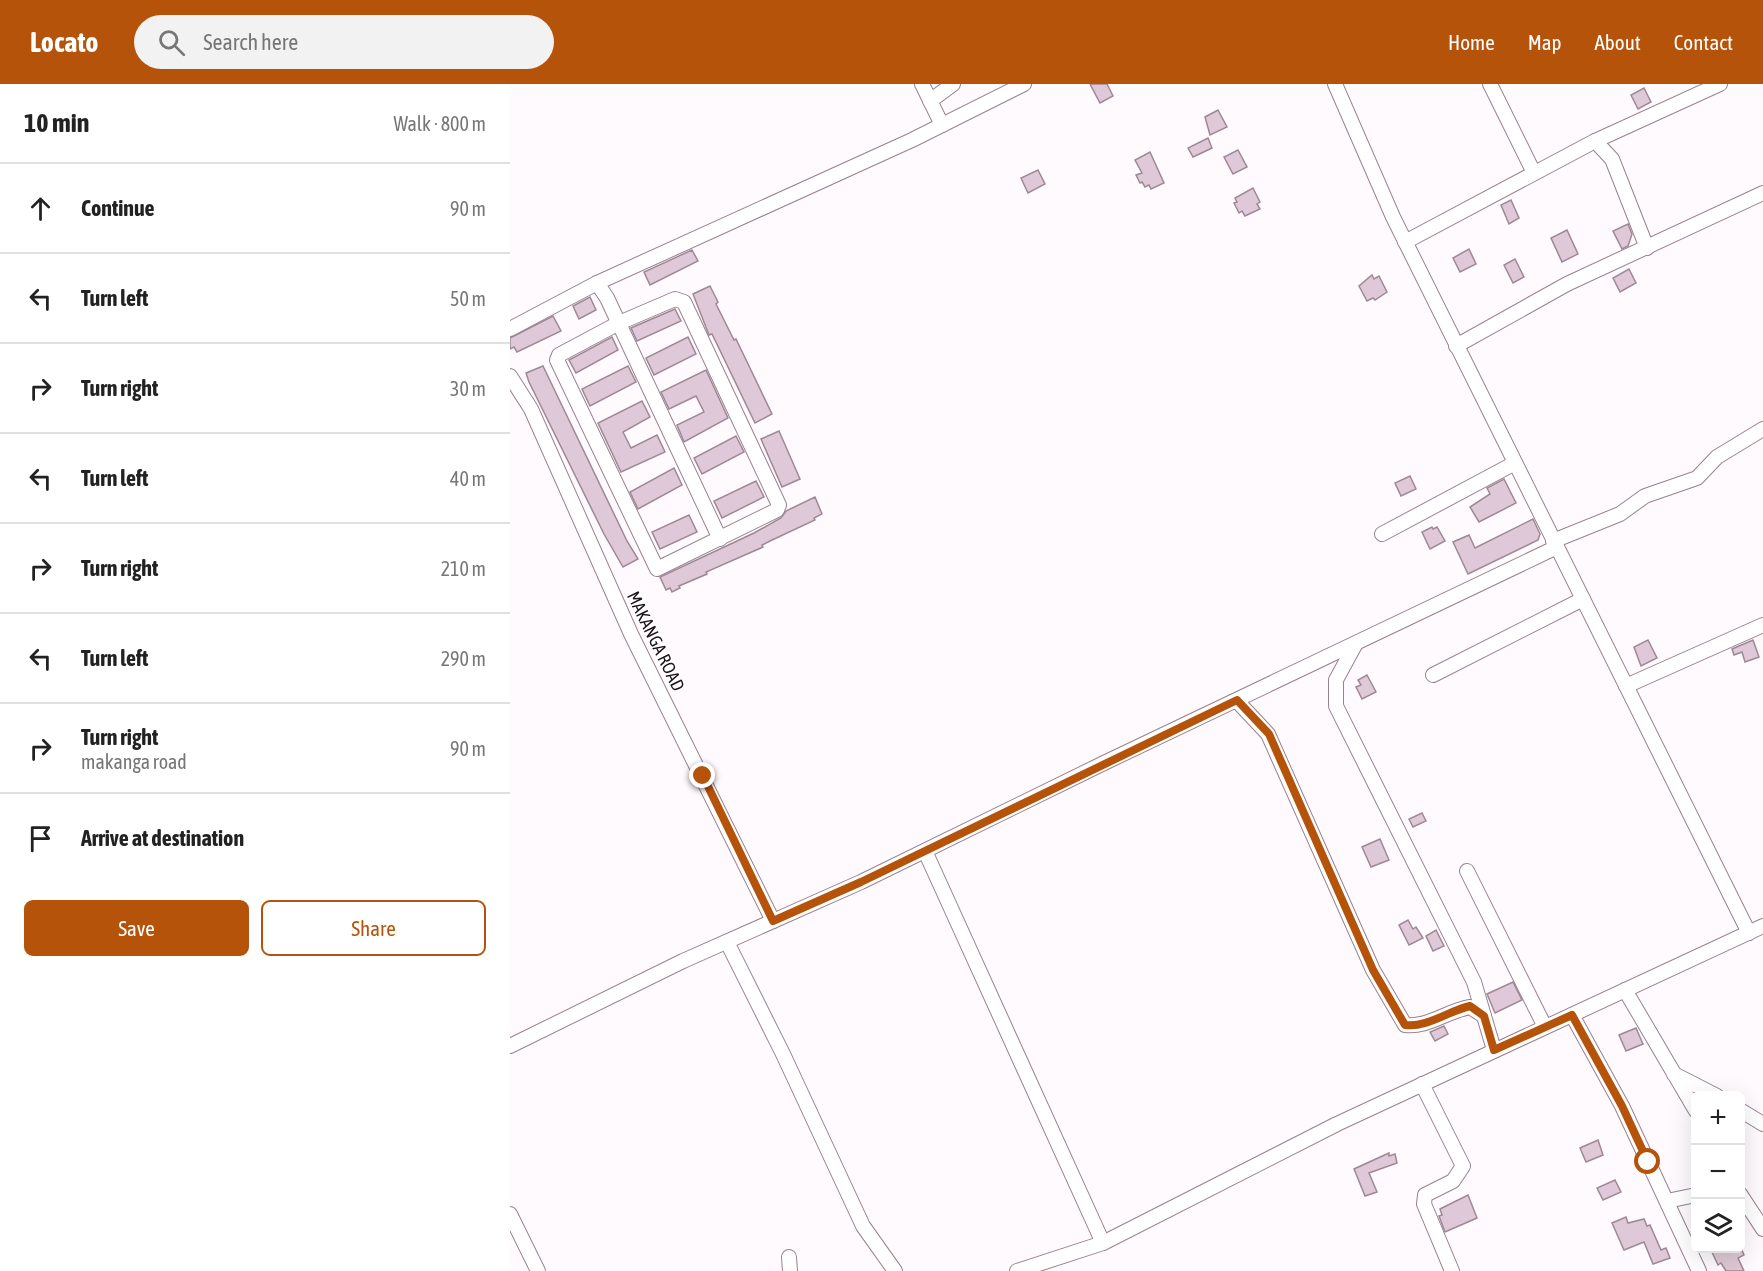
<!DOCTYPE html>
<meta charset="utf-8">
<style>
:root{--surface:#fff;--page:#f2f2f2;--text:#222;--muted:#767676;--line:#e0e0e0;--accent:#b45309}
body{margin:0;font-family:"Asap Condensed",sans-serif;background:var(--page);color:var(--text)}
.controls{position:absolute;right:18px;bottom:18px;display:grid;overflow:hidden;border-radius:9px;box-shadow:0 6px 24px #0002}
.controls button{width:54px;height:54px;display:grid;place-items:center;padding:0;border:0;border-bottom:2px solid var(--line);background:var(--surface);color:var(--text);font:30px sans-serif}
.stop{position:absolute;width:18px;height:18px;margin:-14px;border:4px solid #b45309;border-radius:50%;background:#fff}
.stop.end{background:#b45309;border-color:#fff;box-shadow:0 2px 6px #0008}
.list{margin:0;padding:0;list-style:none}
h2{display:flex;justify-content:space-between;align-items:center;height:78px;margin:0;padding:0 24px;font-size:26px}
h2 small{font-size:20px;font-weight:400;color:var(--muted)}
.list li{display:grid;grid-template-columns:39px 1fr auto;gap:18px;align-items:center;box-sizing:border-box;height:90px;padding:0 24px;border-top:2px solid var(--line)}
.list b{display:block;font-size:22px;white-space:nowrap}
.list p{margin:0;font-size:20px;white-space:nowrap;color:var(--muted)}
.list em{font-size:20px;font-style:normal;color:var(--muted)}
.actions{display:flex;gap:12px;padding:18px 24px}
.actions a{flex:1;padding:14px 0;border:2px solid var(--accent);border-radius:9px;text-align:center;font-size:21px;color:var(--accent)}
.actions .main{background:var(--accent);color:#fff}
.icon{flex:none;width:33px;height:33px;fill:none;stroke:currentColor;stroke-width:2;stroke-linecap:round;stroke-linejoin:round}
.map{position:relative;flex:none;width:1253px;height:1187px;overflow:hidden}
header{display:flex;align-items:center;gap:36px;box-sizing:border-box;height:84px;padding:0 30px;background:var(--accent);color:#fff}
header strong{font-size:28px}
nav{display:flex;gap:33px;margin-inline-start:auto;font-size:21px}
.search{width:420px;height:54px;background:var(--page);display:flex;align-items:center;gap:15px;box-sizing:border-box;padding:0 21px;border-radius:33px;color:var(--muted);font-size:22px}
main{display:flex}
aside{flex:1;background:var(--surface)}
.map>svg:first-child{display:block}
</style>
<header>
<strong>Locato</strong>
<div class="search"><svg class="icon" aria-label="search" viewBox="0 0 24 24"><circle cx="10" cy="10" r="6"/><path d="M15 15l6 6"/></svg>Search here</div>
<nav><a>Home</a><a>Map</a><a>About</a><a>Contact</a></nav>
</header>
<main>
<aside>
<h2>10 min<small>Walk · 800 m</small></h2>
<ul class="list">
<li><svg class="icon" aria-label="ahead" viewBox="0 0 24 24"><path d="M12 20V5M6 11l6-6 6 6"/></svg><div><b>Continue</b></div><em>90 m</em></li>
<li><svg class="icon" aria-label="left" viewBox="0 0 24 24"><path d="M17 20v-9H6M10 6l-5 5 5 5"/></svg><div><b>Turn left</b></div><em>50 m</em></li>
<li><svg class="icon" aria-label="right" viewBox="0 0 24 24"><path d="M7 20v-9h11M14 6l5 5-5 5"/></svg><div><b>Turn right</b></div><em>30 m</em></li>
<li><svg class="icon" aria-label="left" viewBox="0 0 24 24"><path d="M17 20v-9H6M10 6l-5 5 5 5"/></svg><div><b>Turn left</b></div><em>40 m</em></li>
<li><svg class="icon" aria-label="right" viewBox="0 0 24 24"><path d="M7 20v-9h11M14 6l5 5-5 5"/></svg><div><b>Turn right</b></div><em>210 m</em></li>
<li><svg class="icon" aria-label="left" viewBox="0 0 24 24"><path d="M17 20v-9H6M10 6l-5 5 5 5"/></svg><div><b>Turn left</b></div><em>290 m</em></li>
<li><svg class="icon" aria-label="right" viewBox="0 0 24 24"><path d="M7 20v-9h11M14 6l5 5-5 5"/></svg><div><b>Turn right</b><p>makanga road</p></div><em>90 m</em></li>
<li><svg class="icon" aria-label="arrive" viewBox="0 0 24 24"><path d="M6 21V4h12l-3 4 3 4H6"/></svg><div><b>Arrive at destination</b></div></li>
</ul>
<div class="actions"><a class="main">Save</a><a>Share</a></div>
</aside>
<div class="map">
<svg width="1253" height="1187" viewBox="0 0 1253 1187">
<rect width="100%" height="100%" fill="#fffafd"/>
<g fill="#dfc8d7" stroke="#9e8896" stroke-width="1.5">
<path d="M 580,0 L 597,0 L 603,12 L 590,19 Z"/>
<path d="M 1134,4 L 1141,18 L 1128,25 L 1121,11 Z"/>
<path d="M 708,26 L 717,43 L 700,51 L 695,33 Z"/>
<path d="M 698,54 L 702,64 L 683,73 L 678,64 Z"/>
<path d="M 728,66 L 737,83 L 723,90 L 714,73 Z"/>
<path d="M 640,68 L 654,99 L 641,105 L 639,101 L 635,103 L 632,98 L 630,99 L 626,91 L 632,89 L 625,76 Z"/>
<path d="M 528,86 L 535,100 L 518,109 L 511,94 Z"/>
<path d="M 743,104 L 750,118 L 747,120 L 750,125 L 735,132 L 732,127 L 729,129 L 724,119 L 727,118 L 725,114 Z"/>
<path d="M 1001,116 L 1009,134 L 999,140 L 991,121 Z"/>
<path d="M 1118,140 L 1122,150 L 1118,162 L 1112,165 L 1103,147 Z"/>
<path d="M 1057,146 L 1068,170 L 1052,178 L 1041,154 Z"/>
<path d="M 959,165 L 966,180 L 950,188 L 943,174 Z"/>
<path d="M 182,166 L 188,177 L 140,201 L 134,188 Z"/>
<path d="M 1005,175 L 1014,193 L 1003,199 L 994,181 Z"/>
<path d="M 1119,185 L 1126,199 L 1110,208 L 1103,194 Z"/>
<path d="M 862,191 L 864,195 L 869,192 L 877,208 L 865,216 L 863,214 L 857,217 L 849,202 Z"/>
<path d="M 200,202 L 208,218 L 206,220 L 224,256 L 226,255 L 262,330 L 245,339 L 202,250 L 199,251 L 183,210 Z"/>
<path d="M 80,213 L 86,226 L 69,235 L 63,222 Z"/>
<path d="M 165,225 L 171,237 L 127,257 L 121,244 Z"/>
<path d="M 43,232 L 51,247 L 7,268 L 4,263 L 0,265 L 0,254 Z"/>
<path d="M 102,253 L 108,266 L 66,289 L 59,276 Z"/>
<path d="M 178,253 L 186,270 L 144,291 L 136,274 Z"/>
<path d="M 33,282 L 117,457 L 128,475 L 113,483 L 94,450 L 19,298 L 16,289 Z"/>
<path d="M 118,282 L 126,298 L 80,322 L 72,305 Z"/>
<path d="M 196,286 L 218,334 L 174,358 L 167,341 L 194,328 L 186,312 L 159,325 L 151,308 Z"/>
<path d="M 132,317 L 140,333 L 113,348 L 121,364 L 147,351 L 155,368 L 111,388 L 88,339 Z"/>
<path d="M 269,347 L 290,395 L 272,403 L 251,355 Z"/>
<path d="M 226,352 L 234,368 L 192,390 L 184,374 Z"/>
<path d="M 164,384 L 172,401 L 128,425 L 120,408 Z"/>
<path d="M 900,392 L 906,405 L 891,412 L 885,399 Z"/>
<path d="M 994,395 L 1006,419 L 969,438 L 960,423 L 980,410 L 977,404 Z"/>
<path d="M 246,397 L 254,413 L 212,434 L 204,417 Z"/>
<path d="M 305,413 L 312,430 L 304,434 L 305,436 L 260,457 L 252,461 L 253,463 L 196,488 L 197,490 L 169,502 L 170,504 L 162,508 L 160,504 L 156,506 L 150,493 L 244,449 L 271,434 L 276,427 Z"/>
<path d="M 179,431 L 187,448 L 150,465 L 142,448 Z"/>
<path d="M 1023,435 L 1030,450 L 1028,456 L 958,490 L 943,458 L 959,451 L 965,464 Z"/>
<path d="M 922,443 L 923,445 L 927,443 L 935,457 L 920,465 L 912,448 Z"/>
<path d="M 1138,556 L 1147,574 L 1131,582 L 1124,563 Z"/>
<path d="M 1243,556 L 1249,573 L 1235,578 L 1232,568 L 1224,571 L 1222,565 Z"/>
<path d="M 857,591 L 866,608 L 852,615 L 846,603 L 851,601 L 848,596 Z"/>
<path d="M 912,729 L 916,737 L 903,743 L 899,735 Z"/>
<path d="M 870,755 L 879,776 L 861,783 L 852,763 Z"/>
<path d="M 898,836 L 903,845 L 906,843 L 913,854 L 899,861 L 889,841 Z"/>
<path d="M 926,846 L 934,862 L 923,867 L 916,852 Z"/>
<path d="M 1003,898 L 1012,916 L 985,929 L 977,910 Z"/>
<path d="M 934,942 L 938,950 L 925,957 L 920,948 Z"/>
<path d="M 1126,944 L 1133,960 L 1116,967 L 1109,951 Z"/>
<path d="M 1088,1056 L 1093,1071 L 1076,1078 L 1070,1064 Z"/>
<path d="M 879,1069 L 879,1072 L 885,1070 L 887,1079 L 859,1089 L 867,1108 L 855,1112 L 844,1085 Z"/>
<path d="M 1105,1096 L 1111,1108 L 1093,1116 L 1087,1104 Z"/>
<path d="M 958,1111 L 967,1134 L 935,1148 L 929,1132 L 932,1131 L 930,1125 Z"/>
<path d="M 1116,1133 L 1118,1139 L 1134,1135 L 1137,1142 L 1140,1141 L 1151,1166 L 1156,1164 L 1160,1174 L 1143,1180 L 1134,1158 L 1114,1166 L 1102,1139 Z"/>
<path d="M 1200,1164 L 1231,1164 L 1234,1171 L 1228,1174 L 1234,1187 L 1216,1187 L 1211,1179 L 1208,1181 Z"/>
</g>
<g fill="none" stroke-linecap="round" stroke-linejoin="round">
<g stroke="#988290" stroke-width="16">
<g id="minor">
<path d="M 412,0 L 432,41"/>
<path d="M 825,0 L 883,133 L 1239,849"/>
<path d="M 980,0 L 1024,89"/>
<path d="M 420,17 L 443,0"/>
<path d="M 1085,57 L 1102,75 L 1137,164"/>
<path d="M 895,158 L 1085,57 L 1210,0"/>
<path d="M 87,199 L 97,214 L 210,455"/>
<path d="M 165,215 L 174,218 L 269,421 L 267,426 L 147,485 L 47,276 L 49,271 L 109,239 Z"/>
<path d="M 0,245 L 87,199 L 402,56 L 514,0"/>
<path d="M 946,262 L 1057,200 L 1253,109"/>
<path d="M 0,292 L 21,325 L 121,550 L 263,837"/>
<path d="M 872,450 L 1005,379"/>
<path d="M 1043,457 L 1110,430 L 1135,412 L 1187,394 L 1207,373 L 1253,345"/>
<path d="M 845,561 L 826,596 L 826,622 L 964,898 L 984,966"/>
<path d="M 923,591 L 1073,515"/>
<path d="M 1116,602 L 1253,541"/>
<path d="M 727,617 L 758,650 L 863,886 L 895,941 C 917,944 937,927 960,923 L 974,932"/>
<path d="M 415,767 L 593,1159"/>
<path d="M 957,787 L 1035,943"/>
<path d="M 217,858 L 273,970 L 353,1142 L 385,1187"/>
<path d="M 1115,906 L 1186,1027"/>
<path d="M 1062,931 L 1112,1022 L 1189,1187"/>
<path d="M 0,962 L 173,877 L 351,798 L 594,679 L 1047,463"/>
<path d="M 1164,990 L 1207,1012"/>
<path d="M 912,1000 L 953,1082 L 943,1097 L 915,1111 L 914,1120 L 942,1187"/>
<path d="M 1230,1026 L 1253,1040"/>
<path d="M 1230,1110 L 1253,1145"/>
<path d="M 1157,1117 L 1186,1111"/>
<path d="M 0,1130 L 28,1187"/>
<path d="M 279,1173 L 280,1187"/>
<path d="M 507,1187 L 593,1159 L 827,1040 L 1253,842"/>
</g>
</g>
<use href="#minor" stroke="#fff" stroke-width="14"/>
</g>
<g fill="none" stroke-linecap="round" stroke-linejoin="round">
<path stroke="#b45309" stroke-width="8" d="M 193,692 L 263,837 L 351,798 L 727,616 L 759,650 L 863,886 L 895,941 C 917,944 938,927 960,922 L 974,932 L 984,966 L 1062,931 L 1112,1022 L 1138,1078"/>
</g>
<g text-anchor="middle" dominant-baseline="central" stroke-width="5" stroke-linejoin="round" paint-order="stroke">
<g font-size="18" fill="#1a1217" stroke="#fff">
<text transform="translate(146 557) rotate(64)">MAKANGA ROAD</text>
</g>
</g>
</svg>
<div class="controls">
<button>+</button>
<button>−</button>
<button><svg class="icon" aria-label="layers" viewBox="0 0 24 24"><path d="M12 4l9 5-9 5-9-5zM3 14l9 5 9-5"/></svg></button>
</div>
<div class="stop" style="left:1138px;top:1078px"></div>
<div class="stop end" style="left:193px;top:692px"></div>
</div>
</main>
